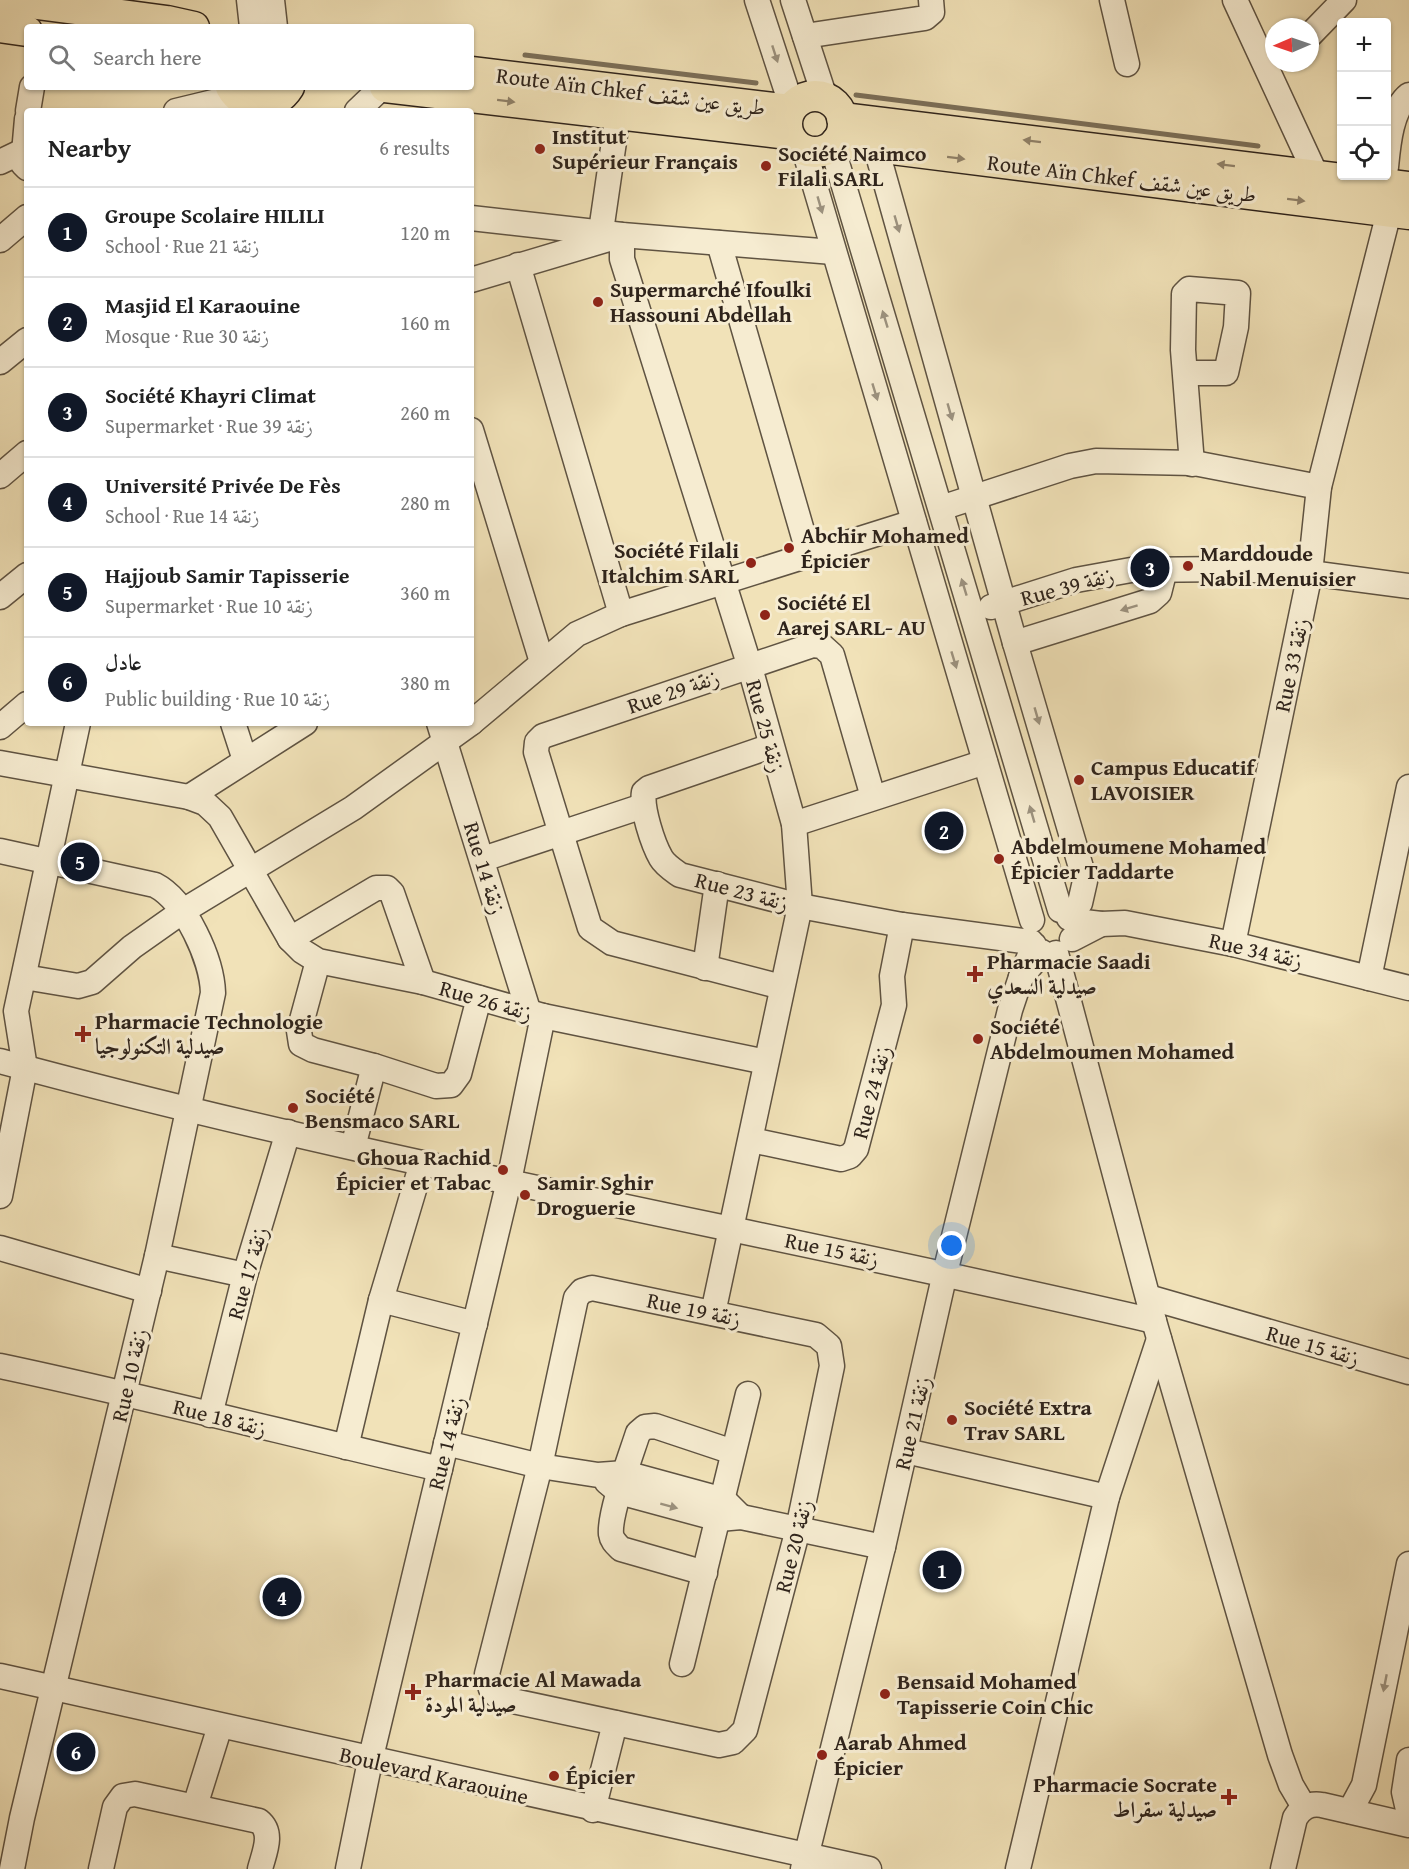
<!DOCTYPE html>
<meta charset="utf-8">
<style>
:root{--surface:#fff;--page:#f2f2f2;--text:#222;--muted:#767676;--line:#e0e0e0;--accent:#111827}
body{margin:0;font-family:"Gentium Book Plus",Amiri,serif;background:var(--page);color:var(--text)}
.controls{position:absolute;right:18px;top:18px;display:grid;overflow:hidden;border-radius:6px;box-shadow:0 2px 4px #0004}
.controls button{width:54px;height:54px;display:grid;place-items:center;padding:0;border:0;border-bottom:2px solid var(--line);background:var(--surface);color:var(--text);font:30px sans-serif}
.compass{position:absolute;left:1265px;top:18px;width:54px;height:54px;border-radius:50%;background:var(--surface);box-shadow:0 2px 4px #0004;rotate:268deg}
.you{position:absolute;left:952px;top:1246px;width:21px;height:21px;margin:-15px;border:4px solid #fff;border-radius:50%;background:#1a73e8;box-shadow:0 0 0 9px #1a73e833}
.badge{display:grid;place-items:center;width:39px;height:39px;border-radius:50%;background:var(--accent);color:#fff;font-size:20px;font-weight:700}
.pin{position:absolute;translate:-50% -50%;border:3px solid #fff;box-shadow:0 2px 6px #0006}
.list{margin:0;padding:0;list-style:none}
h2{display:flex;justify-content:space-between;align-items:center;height:78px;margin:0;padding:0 24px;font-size:26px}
h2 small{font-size:20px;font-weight:400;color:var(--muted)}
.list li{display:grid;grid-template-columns:39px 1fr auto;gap:18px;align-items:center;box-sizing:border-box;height:90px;padding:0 24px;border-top:2px solid var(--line)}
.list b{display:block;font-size:22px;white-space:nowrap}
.list p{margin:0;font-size:20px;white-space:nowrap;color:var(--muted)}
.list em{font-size:20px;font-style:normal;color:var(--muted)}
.icon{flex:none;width:33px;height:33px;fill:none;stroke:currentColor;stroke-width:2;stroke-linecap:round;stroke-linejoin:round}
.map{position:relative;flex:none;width:1409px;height:1869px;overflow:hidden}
.search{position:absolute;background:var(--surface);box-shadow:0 2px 4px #0004;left:24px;top:24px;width:450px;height:66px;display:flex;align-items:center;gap:15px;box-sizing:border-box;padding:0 21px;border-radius:6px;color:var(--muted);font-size:22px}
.panel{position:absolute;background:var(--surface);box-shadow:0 2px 4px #0004;left:24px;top:108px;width:450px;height:618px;border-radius:6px}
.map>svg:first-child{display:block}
</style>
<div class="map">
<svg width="1409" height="1869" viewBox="0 0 1409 1869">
<rect width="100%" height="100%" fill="#f1e2b8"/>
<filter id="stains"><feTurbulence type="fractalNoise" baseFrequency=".00333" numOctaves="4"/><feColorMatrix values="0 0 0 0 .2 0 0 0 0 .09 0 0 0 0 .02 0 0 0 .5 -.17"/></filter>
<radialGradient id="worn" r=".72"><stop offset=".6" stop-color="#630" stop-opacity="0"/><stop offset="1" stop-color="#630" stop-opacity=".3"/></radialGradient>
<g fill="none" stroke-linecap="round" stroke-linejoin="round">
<g stroke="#7b6f59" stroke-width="5">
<path d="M 525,55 L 756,83"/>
<path d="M 856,95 L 1258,146"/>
</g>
<g stroke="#5f5342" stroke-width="27">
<g id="minor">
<path d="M 249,0 L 252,27"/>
<path d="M 272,0 L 275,27"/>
<path d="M 757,0 L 792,107"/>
<path d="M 793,0 L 825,98"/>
<path d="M 1112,0 L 1127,64"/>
<path d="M 1235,0 L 1316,175"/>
<path d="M 1310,35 L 1344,0"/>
<path d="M 805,36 L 925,18 L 932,12 L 931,0"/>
<path d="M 28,111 L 32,87"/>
<path d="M 176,111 L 238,96"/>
<path d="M 357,111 L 382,87"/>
<path d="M 27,119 L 23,164 L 27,168"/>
<path d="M 832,146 L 1060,910"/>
<path d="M 876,148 L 1015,643"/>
<path d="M 804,149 L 1032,920"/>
<path d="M 0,162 L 23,151"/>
<path d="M 1386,167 C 1388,146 1391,109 1409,95"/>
<path d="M 471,218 L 622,235 L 833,252"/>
<path d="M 601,231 L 618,114"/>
<path d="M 0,240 L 27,217"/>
<path d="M 719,243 L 809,555"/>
<path d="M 518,265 L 621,614"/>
<path d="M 471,280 L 622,235 L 622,259 L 749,664 L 794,824 L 800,906 L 713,1313"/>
<path d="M 0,362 L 27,340"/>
<path d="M 1185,373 L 1226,373 L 1236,327 L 1238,293 L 1189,289 L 1184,294 L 1183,350 L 1192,464"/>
<path d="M 471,430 L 542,662"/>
<path d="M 0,476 L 27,453"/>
<path d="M 941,508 L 1070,466 L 1096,461 L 1194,463 L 1319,487"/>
<path d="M 0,597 L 27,575"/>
<path d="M 991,607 L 1076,580 L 1131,570 L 1231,569 L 1310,573 L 1409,586"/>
<path d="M 233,723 L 245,760"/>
<path d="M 439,723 L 529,1013"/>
<path d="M 471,723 L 577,634 L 621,614 L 914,522"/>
<path d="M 0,727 L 27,704"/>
<path d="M 771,746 L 649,788 L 644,792 C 641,808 653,844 661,858 C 665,865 673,870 680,875 L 800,906 L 902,925 L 1031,942"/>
<path d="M 0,763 L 189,797 L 205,803 L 220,817 L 290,939 L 302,951 L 318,961 L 423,982 L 543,1016 L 766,1062"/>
<path d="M 189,797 L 305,723"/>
<path d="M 794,824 L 985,762"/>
<path d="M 0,851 L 155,885 C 186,901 212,960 213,993 L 157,1256 L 22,1818 L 12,1869"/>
<path d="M 483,859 L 643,806"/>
<path d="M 1069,918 L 1080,903 L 1085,881 L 1015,643 L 1150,601 L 1159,593 L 1165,569"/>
<path d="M 1101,924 L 1125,923 L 1233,944 L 1409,988"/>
<path d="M 290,939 L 376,888 L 387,888 L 392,893 L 423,982"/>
<path d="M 1072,939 L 1101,924 L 1084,922"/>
<path d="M 1233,944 L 1310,573 L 1319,487 L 1389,212"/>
<path d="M 1034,945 L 1021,977 L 1042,952"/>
<path d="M 1056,953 L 1154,1321 L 1280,1755 L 1291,1785 L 1304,1807"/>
<path d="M 318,961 L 299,1031 L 301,1044 L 313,1050 L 374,1066 L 436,1086 L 451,1085 L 459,1074 L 479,998"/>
<path d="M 705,968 L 717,884"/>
<path d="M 24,977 L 78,986 L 92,982 L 132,947 L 183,911 L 353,808 L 471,723"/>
<path d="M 1369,978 L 1409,787"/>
<path d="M 782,987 L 612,943 L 590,928 L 536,752 L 537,742 L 543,736 L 813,645 L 822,646 L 832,655 L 873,797"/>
<path d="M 0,1061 C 380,1164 770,1232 1154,1321"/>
<path d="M 751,1140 L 841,1159 L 850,1156 L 856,1149 L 894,1005 L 892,976 L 902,925"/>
<path d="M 353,1147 L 374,1066"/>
<path d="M 0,1196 L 25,1068 L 16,1011 L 78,723"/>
<path d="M 0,1248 L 149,1291"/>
<path d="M 157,1256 L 245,1275"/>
<path d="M 592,1288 L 816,1335 L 829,1346 L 832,1366 L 798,1529 L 745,1730 L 733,1742 L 719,1745 L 499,1698 L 491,1689 L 487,1674 L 540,1466 L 576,1298 L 582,1291 Z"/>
<path d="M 1148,1297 L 1409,1372"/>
<path d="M 381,1300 L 475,1324"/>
<path d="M 0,1366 C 147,1397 293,1435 440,1469"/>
<path d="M 210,1415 L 245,1275 L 288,1132"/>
<path d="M 446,1443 L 540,1466 L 598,1475 L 625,1473 L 724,1500 L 741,1517"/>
<path d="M 346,1447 L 381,1300 L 422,1163"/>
<path d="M 906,1451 L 1107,1497"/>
<path d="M 607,1482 L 619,1492 L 719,1519 L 741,1517 L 883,1547"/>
<path d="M 705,1573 L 621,1549 C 616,1544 612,1541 611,1534 C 609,1513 631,1455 638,1433 L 645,1427 L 655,1426 L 733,1452"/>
<path d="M 682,1664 L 748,1394"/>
<path d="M 0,1676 L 869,1869"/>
<path d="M 1409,1760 L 1404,1792 L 1409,1814"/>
<path d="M 195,1806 L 220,1726"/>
<path d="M 593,1810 L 615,1723"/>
<path d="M 1350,1811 L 1364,1785 L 1409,1564"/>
<path d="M 101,1869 L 115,1807 L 123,1796 L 135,1794 L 259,1821 C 274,1833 264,1853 260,1869"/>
<path d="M 348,1869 L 370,1761 L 509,1181 L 543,1016"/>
<path d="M 803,1869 L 883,1547 L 945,1273 L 1010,1010 L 1021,977"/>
<path d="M 1018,1869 L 1107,1497 L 1159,1339"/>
<path d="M 1283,1869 L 1295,1818 C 1301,1808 1309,1803 1322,1805 L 1409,1825"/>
</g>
</g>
<g stroke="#2e231b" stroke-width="33">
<g id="major">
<path d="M 6,0 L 167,21 L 194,27"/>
<path d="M 0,27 L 27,31"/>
<path d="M 471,72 L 790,110"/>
<path d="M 231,87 C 244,111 275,110 289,87"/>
<path d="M 385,87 L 788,134"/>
<circle cx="815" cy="124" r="28"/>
<path d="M 842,118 L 1409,187"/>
<path d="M 836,142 L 1409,214"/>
</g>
</g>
<use href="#minor" stroke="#f6ecd1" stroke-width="24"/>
<use href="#major" stroke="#f1e2b8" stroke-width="30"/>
</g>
<defs><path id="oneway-solid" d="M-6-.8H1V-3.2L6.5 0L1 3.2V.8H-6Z" transform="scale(1.5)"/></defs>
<g fill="#9c927f">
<use href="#oneway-solid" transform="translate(775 54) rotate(72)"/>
<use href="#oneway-solid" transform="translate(820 205) rotate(74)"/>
<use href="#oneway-solid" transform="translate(897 224) rotate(74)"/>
<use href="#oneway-solid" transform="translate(885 319) rotate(-107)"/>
<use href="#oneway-solid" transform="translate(875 392) rotate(73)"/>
<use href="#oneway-solid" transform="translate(950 412) rotate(74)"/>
<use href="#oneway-solid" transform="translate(964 587) rotate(-107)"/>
<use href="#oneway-solid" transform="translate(1129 608) rotate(163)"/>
<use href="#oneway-solid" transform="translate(954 660) rotate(73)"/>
<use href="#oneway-solid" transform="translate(1037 716) rotate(74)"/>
<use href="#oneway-solid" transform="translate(1032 814) rotate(-106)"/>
<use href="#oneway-solid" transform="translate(669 1506) rotate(15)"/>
<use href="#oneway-solid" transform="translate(1385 1683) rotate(101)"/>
</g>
<g fill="#90826a">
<use href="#oneway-solid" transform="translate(506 101) rotate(7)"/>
<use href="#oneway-solid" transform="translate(1032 141) rotate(-173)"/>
<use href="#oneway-solid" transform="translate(956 158) rotate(7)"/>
<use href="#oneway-solid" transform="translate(1226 165) rotate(-173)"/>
<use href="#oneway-solid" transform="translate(1296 200) rotate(7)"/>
</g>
<g fill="#8f2418" stroke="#f6ecd1" stroke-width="2">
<circle cx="540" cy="149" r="6"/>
<circle cx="766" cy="166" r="6"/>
<circle cx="598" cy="302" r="6"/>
<circle cx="789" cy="548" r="6"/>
<circle cx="751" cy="563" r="6"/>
<circle cx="1188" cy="566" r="6"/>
<circle cx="765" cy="615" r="6"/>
<circle cx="1079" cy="780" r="6"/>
<circle cx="999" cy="859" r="6"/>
<path d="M972 965h6v6h6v6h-6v6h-6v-6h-6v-6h6z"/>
<path d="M80 1025h6v6h6v6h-6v6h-6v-6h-6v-6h6z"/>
<circle cx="978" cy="1039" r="6"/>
<circle cx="293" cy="1108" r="6"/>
<circle cx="503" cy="1170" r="6"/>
<circle cx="525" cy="1195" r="6"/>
<circle cx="952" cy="1420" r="6"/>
<path d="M410 1683h6v6h6v6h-6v6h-6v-6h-6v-6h6z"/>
<circle cx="885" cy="1694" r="6"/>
<circle cx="822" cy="1755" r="6"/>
<circle cx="554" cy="1776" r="6"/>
<path d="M1226 1788h6v6h6v6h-6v6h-6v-6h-6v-6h6z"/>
</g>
<g text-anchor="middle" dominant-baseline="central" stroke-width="6" stroke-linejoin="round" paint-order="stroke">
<g font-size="22" fill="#2e231b" stroke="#f6ecd1">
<text transform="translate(631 91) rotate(7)">Route Aïn Chkef طريق عين شقف</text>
<text transform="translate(1122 178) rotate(7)">Route Aïn Chkef طريق عين شقف</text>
<text transform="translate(1067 586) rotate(-15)">Rue 39 زنقة</text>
<text transform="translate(1291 665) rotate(-78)">Rue 33 زنقة</text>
<text transform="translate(673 691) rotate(-19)">Rue 29 زنقة</text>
<text transform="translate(766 726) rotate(75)">Rue 25 زنقة</text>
<text transform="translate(485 868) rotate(73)">Rue 14 زنقة</text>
<text transform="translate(742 891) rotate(15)">Rue 23 زنقة</text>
<text transform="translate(1256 950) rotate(13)">Rue 34 زنقة</text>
<text transform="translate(486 1000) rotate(16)">Rue 26 زنقة</text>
<text transform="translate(871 1092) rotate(-75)">Rue 24 زنقة</text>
<text transform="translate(832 1249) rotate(12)">Rue 15 زنقة</text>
<text transform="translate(247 1273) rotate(-74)">Rue 17 زنقة</text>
<text transform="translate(694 1309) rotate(12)">Rue 19 زنقة</text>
<text transform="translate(1313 1345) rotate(16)">Rue 15 زنقة</text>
<text transform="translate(129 1375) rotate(-77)">Rue 10 زنقة</text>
<text transform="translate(220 1417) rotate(14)">Rue 18 زنقة</text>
<text transform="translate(912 1423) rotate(-77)">Rue 21 زنقة</text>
<text transform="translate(446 1443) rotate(-76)">Rue 14 زنقة</text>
<text transform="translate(793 1546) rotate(-76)">Rue 20 زنقة</text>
<text transform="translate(434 1775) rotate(13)">Boulevard Karaouine</text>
</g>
<g font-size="22" font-weight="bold" fill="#2e231b" stroke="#f6ecd1" text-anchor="start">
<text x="552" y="136">Institut<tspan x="552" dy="25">Supérieur Français</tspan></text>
<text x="778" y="153">Société Naimco<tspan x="778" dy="25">Filali SARL</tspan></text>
<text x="610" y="289">Supermarché Ifoulki<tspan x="610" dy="25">Hassouni Abdellah</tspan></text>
<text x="801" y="535">Abchir Mohamed<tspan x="801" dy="25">Épicier</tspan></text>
<text x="739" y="550" text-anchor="end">Société Filali<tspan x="739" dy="25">Italchim SARL</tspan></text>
<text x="1200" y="553">Marddoude<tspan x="1200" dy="25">Nabil Menuisier</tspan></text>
<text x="777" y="602">Société El<tspan x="777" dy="25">Aarej SARL- AU</tspan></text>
<text x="1091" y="767">Campus Educatif<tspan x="1091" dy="25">LAVOISIER</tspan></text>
<text x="1011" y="846">Abdelmoumene Mohamed<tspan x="1011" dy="25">Épicier Taddarte</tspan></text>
<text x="987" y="961">Pharmacie Saadi<tspan x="987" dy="25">صيدلية السعدي</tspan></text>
<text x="95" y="1021">Pharmacie Technologie<tspan x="95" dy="25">صيدلية التكنولوجيا</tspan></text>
<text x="990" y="1026">Société<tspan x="990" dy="25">Abdelmoumen Mohamed</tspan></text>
<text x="305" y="1095">Société<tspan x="305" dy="25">Bensmaco SARL</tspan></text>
<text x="491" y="1157" text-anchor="end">Ghoua Rachid<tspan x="491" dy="25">Épicier et Tabac</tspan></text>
<text x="537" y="1182">Samir Sghir<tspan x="537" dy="25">Droguerie</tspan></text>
<text x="964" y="1407">Société Extra<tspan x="964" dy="25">Trav SARL</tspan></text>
<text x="425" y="1679">Pharmacie Al Mawada<tspan x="425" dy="25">صيدلية المودة</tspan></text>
<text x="897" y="1681">Bensaid Mohamed<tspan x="897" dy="25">Tapisserie Coin Chic</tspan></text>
<text x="834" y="1742">Aarab Ahmed<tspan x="834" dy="25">Épicier</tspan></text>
<text x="566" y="1776">Épicier</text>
<text x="1217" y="1784" text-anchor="end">Pharmacie Socrate<tspan x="1217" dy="25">صيدلية سقراط</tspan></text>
</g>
</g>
<rect width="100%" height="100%" filter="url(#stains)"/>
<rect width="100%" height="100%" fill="url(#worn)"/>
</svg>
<div class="controls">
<button>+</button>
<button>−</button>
<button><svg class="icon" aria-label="locate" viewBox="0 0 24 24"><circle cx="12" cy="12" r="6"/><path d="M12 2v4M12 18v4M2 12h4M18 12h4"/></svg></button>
</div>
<svg class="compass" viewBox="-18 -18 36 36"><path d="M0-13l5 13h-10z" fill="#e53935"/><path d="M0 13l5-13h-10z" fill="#767676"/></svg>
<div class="you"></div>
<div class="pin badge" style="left:942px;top:1570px">1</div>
<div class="pin badge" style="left:944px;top:831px">2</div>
<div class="pin badge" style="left:1150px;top:568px">3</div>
<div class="pin badge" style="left:282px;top:1597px">4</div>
<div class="pin badge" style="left:80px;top:862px">5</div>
<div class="pin badge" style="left:76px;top:1752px">6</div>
<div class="search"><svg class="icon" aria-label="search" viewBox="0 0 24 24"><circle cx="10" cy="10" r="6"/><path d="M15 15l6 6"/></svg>Search here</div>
<section class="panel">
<h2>Nearby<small>6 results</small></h2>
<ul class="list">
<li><span class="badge">1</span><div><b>Groupe Scolaire HILILI</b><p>School · Rue 21 زنقة</p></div><em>120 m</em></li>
<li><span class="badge">2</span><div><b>Masjid El Karaouine</b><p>Mosque · Rue 30 زنقة</p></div><em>160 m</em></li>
<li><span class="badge">3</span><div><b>Société Khayri Climat</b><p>Supermarket · Rue 39 زنقة</p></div><em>260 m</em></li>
<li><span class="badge">4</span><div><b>Université Privée De Fès</b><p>School · Rue 14 زنقة</p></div><em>280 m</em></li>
<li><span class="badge">5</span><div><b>Hajjoub Samir Tapisserie</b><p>Supermarket · Rue 10 زنقة</p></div><em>360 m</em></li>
<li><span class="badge">6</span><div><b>عادل</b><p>Public building · Rue 10 زنقة</p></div><em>380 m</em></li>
</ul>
</section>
</div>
